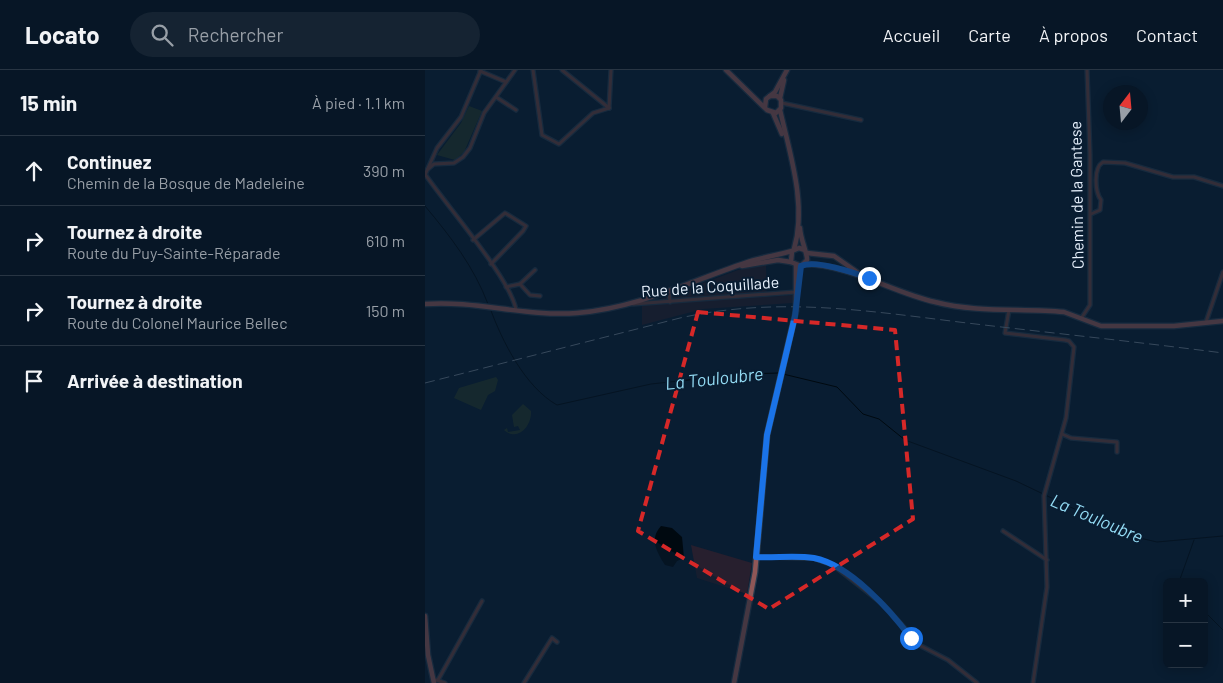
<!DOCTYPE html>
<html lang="fr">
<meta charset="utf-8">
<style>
:root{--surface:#071626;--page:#152332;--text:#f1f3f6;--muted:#989fa7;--line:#283543}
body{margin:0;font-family:Barlow,sans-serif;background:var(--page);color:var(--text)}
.controls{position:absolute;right:15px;bottom:15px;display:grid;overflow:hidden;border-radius:8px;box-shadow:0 2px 12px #0003}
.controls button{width:45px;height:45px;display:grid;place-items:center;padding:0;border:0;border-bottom:1px solid var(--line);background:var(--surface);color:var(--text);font:25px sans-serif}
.compass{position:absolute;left:678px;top:15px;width:45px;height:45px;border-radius:50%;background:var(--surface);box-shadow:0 2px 12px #0003;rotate:16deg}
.stop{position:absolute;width:15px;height:15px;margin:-11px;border:4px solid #1a73e8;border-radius:50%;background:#fff}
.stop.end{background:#1a73e8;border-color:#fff;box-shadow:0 1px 5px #0008}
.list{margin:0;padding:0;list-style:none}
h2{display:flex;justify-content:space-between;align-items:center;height:65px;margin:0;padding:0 20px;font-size:21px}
h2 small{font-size:16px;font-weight:400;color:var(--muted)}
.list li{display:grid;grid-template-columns:32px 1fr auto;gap:15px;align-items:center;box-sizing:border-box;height:70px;padding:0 20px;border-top:1px solid var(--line)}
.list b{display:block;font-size:19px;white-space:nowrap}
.list p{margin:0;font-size:16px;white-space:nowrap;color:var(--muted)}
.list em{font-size:16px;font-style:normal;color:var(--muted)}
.icon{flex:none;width:28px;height:28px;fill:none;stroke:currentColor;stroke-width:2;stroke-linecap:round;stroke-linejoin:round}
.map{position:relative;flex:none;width:798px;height:613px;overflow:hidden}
header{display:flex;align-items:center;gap:30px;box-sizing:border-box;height:70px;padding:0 25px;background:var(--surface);border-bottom:1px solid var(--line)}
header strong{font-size:24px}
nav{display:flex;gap:28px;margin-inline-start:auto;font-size:18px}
.search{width:350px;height:45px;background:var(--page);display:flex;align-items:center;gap:12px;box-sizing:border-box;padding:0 18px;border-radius:28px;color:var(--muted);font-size:19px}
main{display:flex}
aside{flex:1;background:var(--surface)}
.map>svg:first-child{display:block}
</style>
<header>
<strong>Locato</strong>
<div class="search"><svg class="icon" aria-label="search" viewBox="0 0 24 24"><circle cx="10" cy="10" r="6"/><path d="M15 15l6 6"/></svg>Rechercher</div>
<nav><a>Accueil</a><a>Carte</a><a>À propos</a><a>Contact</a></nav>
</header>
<main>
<aside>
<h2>15 min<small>À pied · 1.1 km</small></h2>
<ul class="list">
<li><svg class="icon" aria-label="ahead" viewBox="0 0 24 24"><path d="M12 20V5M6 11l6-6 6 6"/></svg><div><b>Continuez</b><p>Chemin de la Bosque de Madeleine</p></div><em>390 m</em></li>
<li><svg class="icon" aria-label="right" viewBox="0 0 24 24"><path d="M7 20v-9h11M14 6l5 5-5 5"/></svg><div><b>Tournez à droite</b><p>Route du Puy-Sainte-Réparade</p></div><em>610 m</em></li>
<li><svg class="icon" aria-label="right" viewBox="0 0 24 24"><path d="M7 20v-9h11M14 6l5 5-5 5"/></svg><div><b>Tournez à droite</b><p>Route du Colonel Maurice Bellec</p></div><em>150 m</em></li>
<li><svg class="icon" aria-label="arrive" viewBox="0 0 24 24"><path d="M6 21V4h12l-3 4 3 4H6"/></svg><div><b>Arrivée à destination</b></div></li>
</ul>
</aside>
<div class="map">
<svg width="798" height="613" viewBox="0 0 798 613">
<rect width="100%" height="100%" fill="#091d32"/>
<g fill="#271f2e">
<path d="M 341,195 L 342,227 L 369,225 L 368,233 L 278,239 L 217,255 L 217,236 L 313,200 Z"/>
<path d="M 266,475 L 327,493 L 322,524 L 272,508 Z"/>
</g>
<g fill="#25372a">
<path d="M 44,36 L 57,41 L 39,82 L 30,90 L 12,85 L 36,53 Z"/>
<path d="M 71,307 L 73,310 L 70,321 L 63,325 L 56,340 L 29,328 L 34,318 Z"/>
<path d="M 98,334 L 106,341 C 107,356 93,372 79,360 L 82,358 L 83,362 L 95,360 L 93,356 L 89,357 L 87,345 Z"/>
</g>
<path fill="#000910" d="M 236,456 L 247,458 L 257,467 L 259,488 L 252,491 L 248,497 L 240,495 C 232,482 224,469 236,456 Z"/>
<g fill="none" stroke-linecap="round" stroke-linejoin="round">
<g stroke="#000910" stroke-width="1">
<path d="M 0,136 C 26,167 49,197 63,234"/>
<path d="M 65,238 C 77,271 100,317 132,335 L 226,314 L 318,304 L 354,303"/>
<path d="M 358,304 L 412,317 L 438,344 L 454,349 L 480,370 L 591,411 L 706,466 L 732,472 L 798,466"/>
<path d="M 754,512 L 769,470"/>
<path d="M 779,541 L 798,560"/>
</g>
<g stroke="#283b4e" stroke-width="5.5">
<g id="street">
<path d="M 108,0 L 117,65 L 134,74 L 168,43 L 184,38"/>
<path d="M 137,0 L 184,38"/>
<path d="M 55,1 L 81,12"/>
<path d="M 71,27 L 91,40"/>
<path d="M 357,33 L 436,50"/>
<path d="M 184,38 L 186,0"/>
<path d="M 3,99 L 9,94 L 29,93 L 38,87 L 45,78 L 59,43 L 90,0"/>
<path d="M 0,104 C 21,135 86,209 91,240"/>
<path d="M 0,105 L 12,78 L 36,47 L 56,0"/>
<path d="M 666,144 L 675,140 L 676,130 C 670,122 668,98 678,92 L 700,93 L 748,107 L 769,107 L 798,116"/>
<path d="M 48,170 L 80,143 L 101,156 L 98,161 L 66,194"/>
<path d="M 95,214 L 105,225 L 115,226"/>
<path d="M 81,217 L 95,214 L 110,200"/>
<path d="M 244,222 L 245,232"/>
<path d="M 208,234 L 371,222"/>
<path d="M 584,240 L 580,263 L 640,270 L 644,271 L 649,277 L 641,348 L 619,426 L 622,517 L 608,613"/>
<path d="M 657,247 L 665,235 L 665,84 L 662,0"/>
<path d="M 781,252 L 798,202"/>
<path d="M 637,364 L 646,368 L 692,372 L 692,382"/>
<path d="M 578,461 L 622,490"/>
<path d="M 331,487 L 388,488 L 408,495 L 459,535 L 496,576 L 523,590 L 552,613"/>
<path d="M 11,610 L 20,613"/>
<path d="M 13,610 L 57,531"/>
<path d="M 99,613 L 127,568 L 132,572"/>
</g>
</g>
<g stroke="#283b4e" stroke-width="7">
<g id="secondary">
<path d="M 301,0 L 342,40 L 351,43 L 356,38 L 356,30 L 352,26 L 345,26"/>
<path d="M 355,28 L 359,10"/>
<path d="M 340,37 L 341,29 L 350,22 L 362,0"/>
<path d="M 355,40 C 365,84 382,135 369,179"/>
<path d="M 348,43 L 357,64"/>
<path d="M 375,158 C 375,168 383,185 382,190 L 376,196 L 366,192 L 367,181 L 374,178 L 380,180"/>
<path d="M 382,183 L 409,186 L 432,202"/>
<path d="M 380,194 C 426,195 466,222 510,232 C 552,243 597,238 639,242 L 676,256 L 749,256 L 798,251"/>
<path d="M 317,196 L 353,190 L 366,192"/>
<path d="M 0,234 C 50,230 101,247 152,243 C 214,238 268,210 326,191 C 340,187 353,185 367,181"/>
<path d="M 0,546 L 3,585 L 9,613"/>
<path d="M 309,613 L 330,502 L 342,365 L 371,241 L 371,195"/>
</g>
</g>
<use href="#street" stroke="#664242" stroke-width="3"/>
<use href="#secondary" stroke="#8f5757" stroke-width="4.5"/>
<path stroke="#6e7d8e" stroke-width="1" stroke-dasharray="10 5" stroke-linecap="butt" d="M 0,313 L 255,248 C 353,226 444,241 542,253 C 627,263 713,272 798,283"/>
</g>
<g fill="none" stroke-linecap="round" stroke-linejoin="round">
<path stroke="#1a73e8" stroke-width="6" d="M 444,208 C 430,203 390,189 376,196 L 370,246 L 342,365 L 331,487 C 350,488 371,485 389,488 C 425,495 465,540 486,568"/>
</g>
<path d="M0 0H798V613H0ZM 273,242 L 470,260 L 488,449 L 344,539 L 213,461 Z" fill="#091d32" fill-opacity=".55" fill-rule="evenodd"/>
<path fill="none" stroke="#d62828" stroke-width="4" stroke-dasharray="10 6" stroke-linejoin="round" d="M 273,242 L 470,260 L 488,449 L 344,539 L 213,461 Z"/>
<g text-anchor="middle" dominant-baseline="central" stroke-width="4" stroke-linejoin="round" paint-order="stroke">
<g font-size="16" fill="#e6f0fc" stroke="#091d32">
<text transform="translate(651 125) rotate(-91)">Chemin de la Gantese</text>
<text transform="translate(285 216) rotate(-4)">Rue de la Coquillade</text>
</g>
<g font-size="18" font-style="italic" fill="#93dbf4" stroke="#091d32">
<text transform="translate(289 308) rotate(-6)">La Touloubre</text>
<text transform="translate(672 448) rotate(23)">La Touloubre</text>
</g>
</g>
</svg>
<div class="controls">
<button>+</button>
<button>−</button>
</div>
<svg class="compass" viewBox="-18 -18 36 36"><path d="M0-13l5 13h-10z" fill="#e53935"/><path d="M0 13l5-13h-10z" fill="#989fa7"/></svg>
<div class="stop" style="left:486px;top:568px"></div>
<div class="stop end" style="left:444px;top:208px"></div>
</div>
</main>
